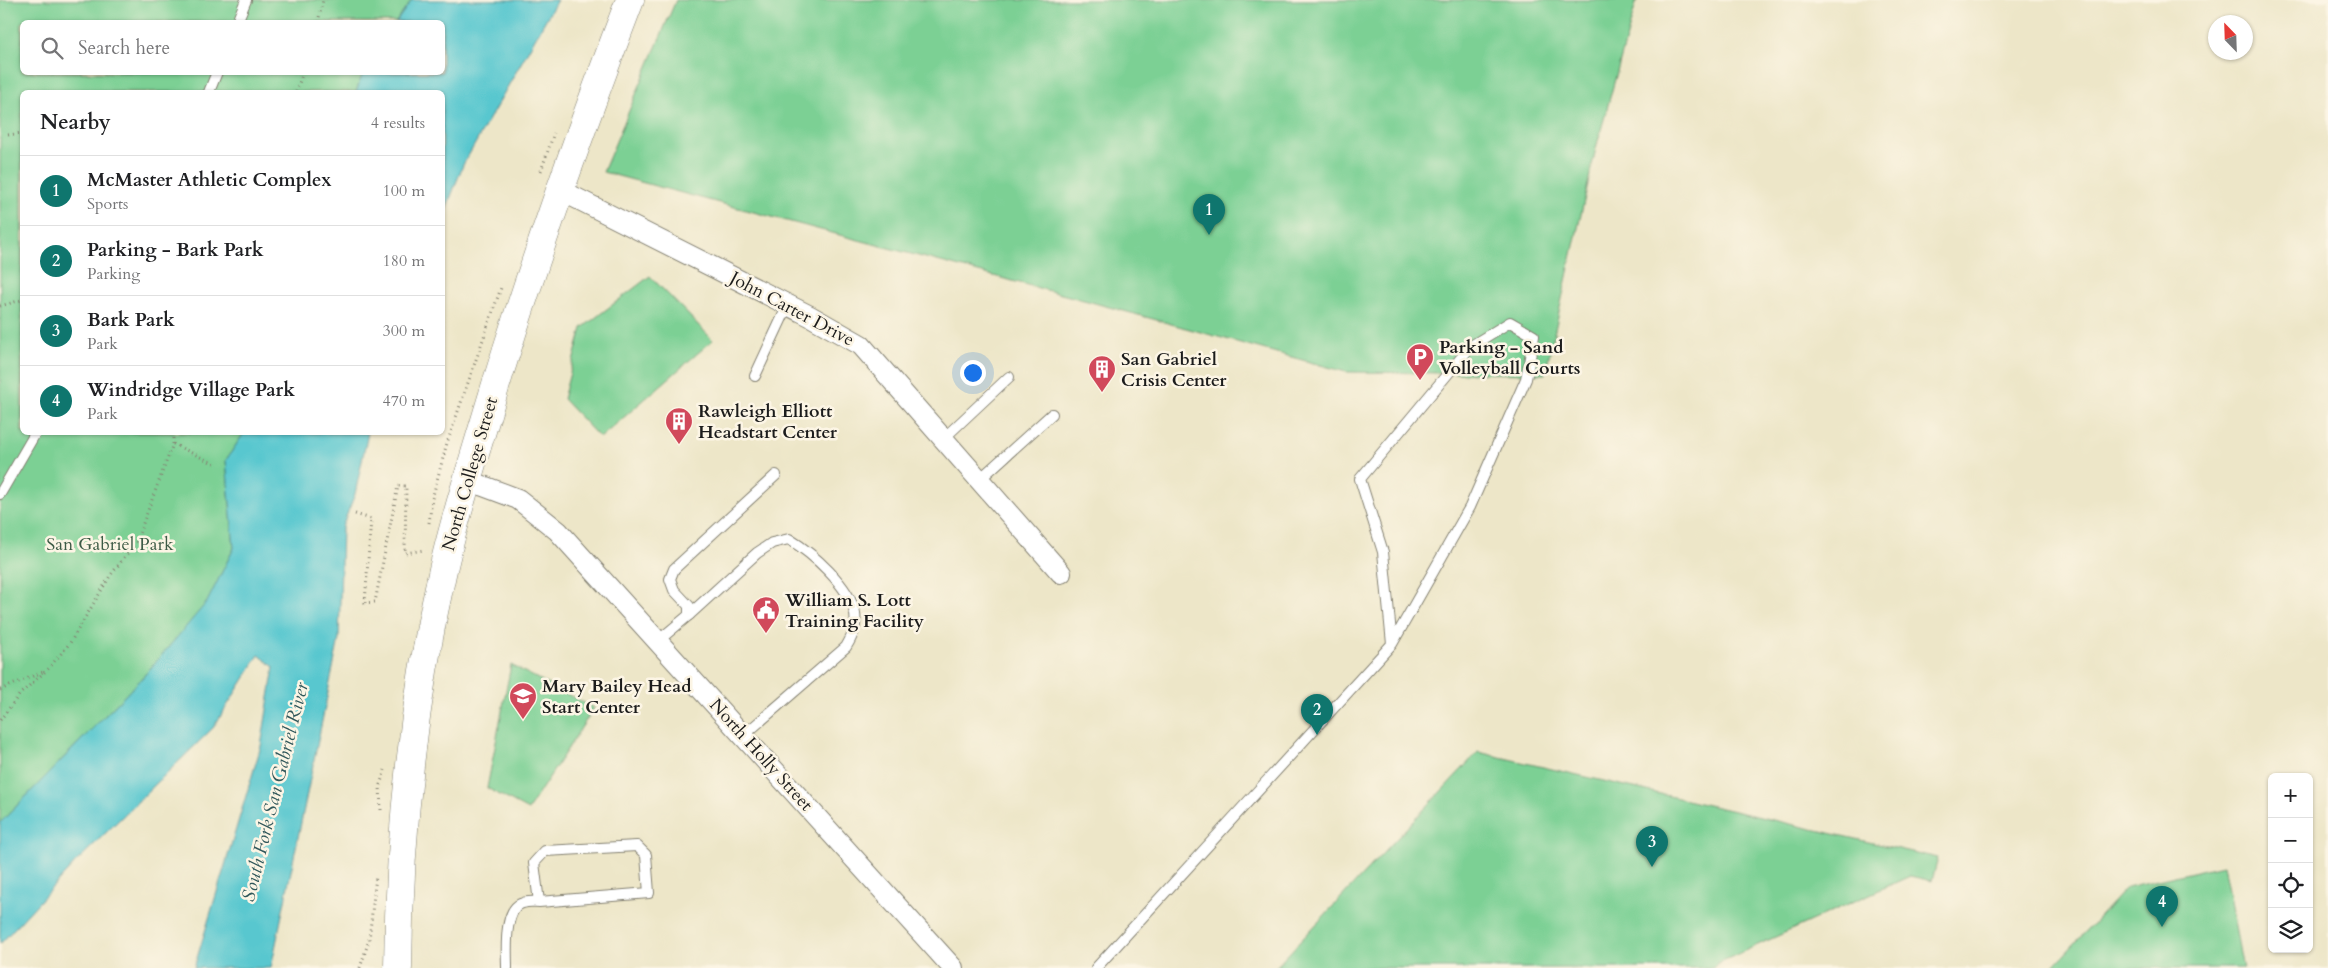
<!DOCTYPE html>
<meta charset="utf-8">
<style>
:root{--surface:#fff;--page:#f2f2f2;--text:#202124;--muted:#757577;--line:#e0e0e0;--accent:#0f766e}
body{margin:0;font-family:Cardo,serif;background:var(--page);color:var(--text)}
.controls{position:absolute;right:15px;bottom:15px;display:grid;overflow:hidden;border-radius:8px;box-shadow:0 1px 4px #0004}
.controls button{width:45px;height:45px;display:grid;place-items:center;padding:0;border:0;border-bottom:1px solid var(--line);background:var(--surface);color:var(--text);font:25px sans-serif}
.compass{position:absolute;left:2208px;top:15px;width:45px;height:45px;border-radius:50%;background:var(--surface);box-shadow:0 1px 4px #0004;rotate:337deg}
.you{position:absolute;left:972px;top:372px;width:18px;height:18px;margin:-12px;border:4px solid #fff;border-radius:50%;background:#1a73e8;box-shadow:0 0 0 8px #1a73e833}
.badge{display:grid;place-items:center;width:32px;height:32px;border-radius:50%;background:var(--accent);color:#fff;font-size:16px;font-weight:700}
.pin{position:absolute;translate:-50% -41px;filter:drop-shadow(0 1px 2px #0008)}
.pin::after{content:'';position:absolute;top:26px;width:18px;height:15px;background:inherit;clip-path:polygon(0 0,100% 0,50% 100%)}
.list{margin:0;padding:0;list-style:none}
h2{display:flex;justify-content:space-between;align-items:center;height:65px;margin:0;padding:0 20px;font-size:21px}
h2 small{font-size:16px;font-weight:400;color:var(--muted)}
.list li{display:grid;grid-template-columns:32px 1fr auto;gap:15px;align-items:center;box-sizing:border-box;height:70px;padding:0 20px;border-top:1px solid var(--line)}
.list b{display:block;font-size:19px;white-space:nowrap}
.list p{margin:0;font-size:16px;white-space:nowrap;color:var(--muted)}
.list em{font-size:16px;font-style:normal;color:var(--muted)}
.icon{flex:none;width:28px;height:28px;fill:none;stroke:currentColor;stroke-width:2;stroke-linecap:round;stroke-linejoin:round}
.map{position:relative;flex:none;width:2328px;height:968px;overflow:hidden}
.search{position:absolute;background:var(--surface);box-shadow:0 1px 4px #0004;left:20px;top:20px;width:425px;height:55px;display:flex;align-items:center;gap:12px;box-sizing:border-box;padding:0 18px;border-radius:8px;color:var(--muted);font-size:19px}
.panel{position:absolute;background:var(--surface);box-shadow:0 1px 4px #0004;left:20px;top:90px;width:425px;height:345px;border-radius:8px}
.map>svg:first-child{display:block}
</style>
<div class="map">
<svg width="2328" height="968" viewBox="0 0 2328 968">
<rect width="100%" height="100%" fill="#fcf5e5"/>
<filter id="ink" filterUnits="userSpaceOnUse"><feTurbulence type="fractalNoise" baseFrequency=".02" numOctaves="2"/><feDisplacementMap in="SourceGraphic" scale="10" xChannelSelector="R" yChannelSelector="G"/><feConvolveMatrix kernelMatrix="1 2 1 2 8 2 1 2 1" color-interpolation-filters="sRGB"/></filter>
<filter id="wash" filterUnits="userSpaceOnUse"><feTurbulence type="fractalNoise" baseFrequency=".0096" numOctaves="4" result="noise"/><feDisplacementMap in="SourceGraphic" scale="20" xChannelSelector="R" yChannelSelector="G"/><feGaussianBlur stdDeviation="1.12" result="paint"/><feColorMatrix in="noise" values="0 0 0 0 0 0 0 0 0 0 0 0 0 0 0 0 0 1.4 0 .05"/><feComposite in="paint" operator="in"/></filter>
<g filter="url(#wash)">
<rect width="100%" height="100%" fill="#ede6c8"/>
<g fill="#7bd094" stroke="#4c7658">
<path d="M 0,0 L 412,0 L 396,22 L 22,22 L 22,72 L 363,73 L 356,92 L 22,92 L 22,432 L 244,433 L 226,460 L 234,548 L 207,603 L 143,677 L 0,823 Z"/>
<path d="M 676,0 L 1637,0 L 1596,148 L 1545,374 L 1346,372 L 1080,299 L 603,172 Z"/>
<path d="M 650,276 L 713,340 L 600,438 L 563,399 L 582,328 Z"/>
<path d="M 511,665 L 594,708 L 528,810 L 487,788 Z"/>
<path d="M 1478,752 L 1938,858 L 1932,881 L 1910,876 L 1718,963 L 1713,968 L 1275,968 Z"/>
<path d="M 2223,865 L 2243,968 L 2052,968 L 2127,887 Z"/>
</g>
<g fill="#59c7cf" stroke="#3a7276">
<path d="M 412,0 L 557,0 L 463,165 L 443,217 L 442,92 L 356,92 L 363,73 L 442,72 L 442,22 L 396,22 Z"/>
<path d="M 244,433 L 368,433 L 355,494 L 342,527 L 339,639 L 271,968 L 194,968 L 261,746 L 274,667 L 259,655 L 213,728 L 75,863 L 0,944 L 0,823 L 143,677 L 207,602 L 234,548 L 226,460 Z"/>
</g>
</g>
<g filter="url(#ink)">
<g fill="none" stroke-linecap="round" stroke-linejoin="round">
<g stroke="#848172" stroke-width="12">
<g id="lane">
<path d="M 237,22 L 246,0"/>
<path d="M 209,92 L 217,72"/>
<path d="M 755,376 L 788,305"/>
<path d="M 943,439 L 1009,377"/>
<path d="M 979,480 L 1052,414"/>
<path d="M 0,494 L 36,432"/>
<path d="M 689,615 L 757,553 L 772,543 L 789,539 C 812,553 850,586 855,614 C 857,627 852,637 846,647 L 743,736"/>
<path d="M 658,641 L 689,615 L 689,606 L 674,590 L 670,579 L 674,569 L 776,475"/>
<path d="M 507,968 C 507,952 503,908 523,903 C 528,901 534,902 539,902 L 649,893 L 646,855 L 637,846 L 545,851 L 534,863 L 539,902"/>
<path d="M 1096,968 L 1392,644 L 1470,507 L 1526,379 L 1534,336 L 1510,322 L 1471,346 L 1360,479 L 1383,552 L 1392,644"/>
</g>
</g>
<g stroke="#848172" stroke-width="22">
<g id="street">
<path d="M 560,190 L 810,316 L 861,345 L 1061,573"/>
<path d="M 467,480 L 518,499 L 558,531 L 953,968"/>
</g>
</g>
<g stroke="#848172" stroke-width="29">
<path id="secondary" d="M 398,968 C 399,836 413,702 442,574 C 454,520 471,467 487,414 C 529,274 578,136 630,0"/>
</g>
<g stroke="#848172" stroke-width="3" stroke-dasharray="1 4" stroke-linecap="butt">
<path d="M 318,22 L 323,0"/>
<path d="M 296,92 L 303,72"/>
<path d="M 8,135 L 22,133"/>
<path d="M 541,171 L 554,133"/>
<path d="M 0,306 L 22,300"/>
<path d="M 173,444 L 215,464"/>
<path d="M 355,514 L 371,519 L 365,603 L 375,602 L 398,486 L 406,486 L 405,553 L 424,550"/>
<path d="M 429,523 L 432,499 L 447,443 L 502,285"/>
<path d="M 0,690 L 45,671"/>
<path d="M 0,720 L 20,694 L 48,669 L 70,643 L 110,576 L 136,542 L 173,444 L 173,432"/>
<path d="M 381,810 L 380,785 L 385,770"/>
<path d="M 360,968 L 369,940 L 376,876"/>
</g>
<use href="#lane" stroke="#fff" stroke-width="10"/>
<use href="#street" stroke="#fff" stroke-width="20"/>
<use href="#secondary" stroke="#fff" stroke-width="28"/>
</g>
</g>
<defs>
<g id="parking-pin" transform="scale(1.4375)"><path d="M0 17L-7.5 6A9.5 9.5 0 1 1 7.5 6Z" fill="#d1495b" stroke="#fcf5e5"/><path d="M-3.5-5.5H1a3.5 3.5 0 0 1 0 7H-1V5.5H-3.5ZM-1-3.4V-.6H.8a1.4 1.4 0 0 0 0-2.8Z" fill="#fff"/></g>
<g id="building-pin" transform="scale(1.4375)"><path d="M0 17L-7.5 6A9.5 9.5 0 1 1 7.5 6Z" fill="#d1495b" stroke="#fcf5e5"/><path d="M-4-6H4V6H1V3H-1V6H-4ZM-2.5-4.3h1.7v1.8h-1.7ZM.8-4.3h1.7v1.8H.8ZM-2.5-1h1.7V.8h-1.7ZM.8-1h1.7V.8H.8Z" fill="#fff"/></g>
<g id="civic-pin" transform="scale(1.4375)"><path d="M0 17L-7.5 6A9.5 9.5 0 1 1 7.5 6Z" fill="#d1495b" stroke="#fcf5e5"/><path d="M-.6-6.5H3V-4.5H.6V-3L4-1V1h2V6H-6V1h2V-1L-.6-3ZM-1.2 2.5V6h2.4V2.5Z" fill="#fff"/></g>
<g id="school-pin" transform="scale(1.4375)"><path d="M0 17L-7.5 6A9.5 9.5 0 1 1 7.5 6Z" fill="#d1495b" stroke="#fcf5e5"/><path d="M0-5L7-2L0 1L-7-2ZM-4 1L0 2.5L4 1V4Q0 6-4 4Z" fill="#fff"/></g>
</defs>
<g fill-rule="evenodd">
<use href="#parking-pin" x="1420" y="357"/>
<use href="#building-pin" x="1102" y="369"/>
<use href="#building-pin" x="679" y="421"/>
<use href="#civic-pin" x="766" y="610"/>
<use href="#school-pin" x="523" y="696"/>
</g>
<g text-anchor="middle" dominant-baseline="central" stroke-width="5" stroke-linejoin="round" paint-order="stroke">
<g font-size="18" fill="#1c1c1c" stroke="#fcf5e5">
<text transform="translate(792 309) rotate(28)">John Carter Drive</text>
<text transform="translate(470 474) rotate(-74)">North College Street</text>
<text transform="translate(761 755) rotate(48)">North Holly Street</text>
</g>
<g font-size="18" font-weight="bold" fill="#1c1c1c" stroke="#fcf5e5" text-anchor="start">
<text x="1439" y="347">Parking - Sand<tspan x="1439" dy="21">Volleyball Courts</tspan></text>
<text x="1121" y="359">San Gabriel<tspan x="1121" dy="21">Crisis Center</tspan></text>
<text x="698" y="411">Rawleigh Elliott<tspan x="698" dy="21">Headstart Center</tspan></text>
<text x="785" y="600">William S. Lott<tspan x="785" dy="21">Training Facility</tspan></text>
<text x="542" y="686">Mary Bailey Head<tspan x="542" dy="21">Start Center</tspan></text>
</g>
<g font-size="18" fill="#3d5b46" stroke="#fcf5e5">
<text x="110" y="544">San Gabriel Park</text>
</g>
<g font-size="19" font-style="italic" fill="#31585b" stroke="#fcf5e5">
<text transform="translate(275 792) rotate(-76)">South Fork San Gabriel River</text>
</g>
</g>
</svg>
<div class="controls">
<button>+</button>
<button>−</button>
<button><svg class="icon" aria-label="locate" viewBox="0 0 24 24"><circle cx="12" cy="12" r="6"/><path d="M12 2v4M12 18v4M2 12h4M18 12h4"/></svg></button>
<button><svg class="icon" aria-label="layers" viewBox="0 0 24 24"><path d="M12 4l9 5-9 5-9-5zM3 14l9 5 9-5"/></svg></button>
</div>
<svg class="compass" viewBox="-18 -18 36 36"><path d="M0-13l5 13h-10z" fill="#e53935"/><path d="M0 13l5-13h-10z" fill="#757577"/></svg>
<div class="you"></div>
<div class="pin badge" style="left:1209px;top:235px">1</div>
<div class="pin badge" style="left:1317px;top:735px">2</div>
<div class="pin badge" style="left:1652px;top:867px">3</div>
<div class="pin badge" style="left:2162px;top:927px">4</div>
<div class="search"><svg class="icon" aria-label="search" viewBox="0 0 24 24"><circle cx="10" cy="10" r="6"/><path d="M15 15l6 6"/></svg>Search here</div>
<section class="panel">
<h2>Nearby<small>4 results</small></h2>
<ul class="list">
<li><span class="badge">1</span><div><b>McMaster Athletic Complex</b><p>Sports</p></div><em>100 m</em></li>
<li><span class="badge">2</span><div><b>Parking - Bark Park</b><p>Parking</p></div><em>180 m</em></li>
<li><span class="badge">3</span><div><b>Bark Park</b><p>Park</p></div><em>300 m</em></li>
<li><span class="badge">4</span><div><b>Windridge Village Park</b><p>Park</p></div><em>470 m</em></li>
</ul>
</section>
</div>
